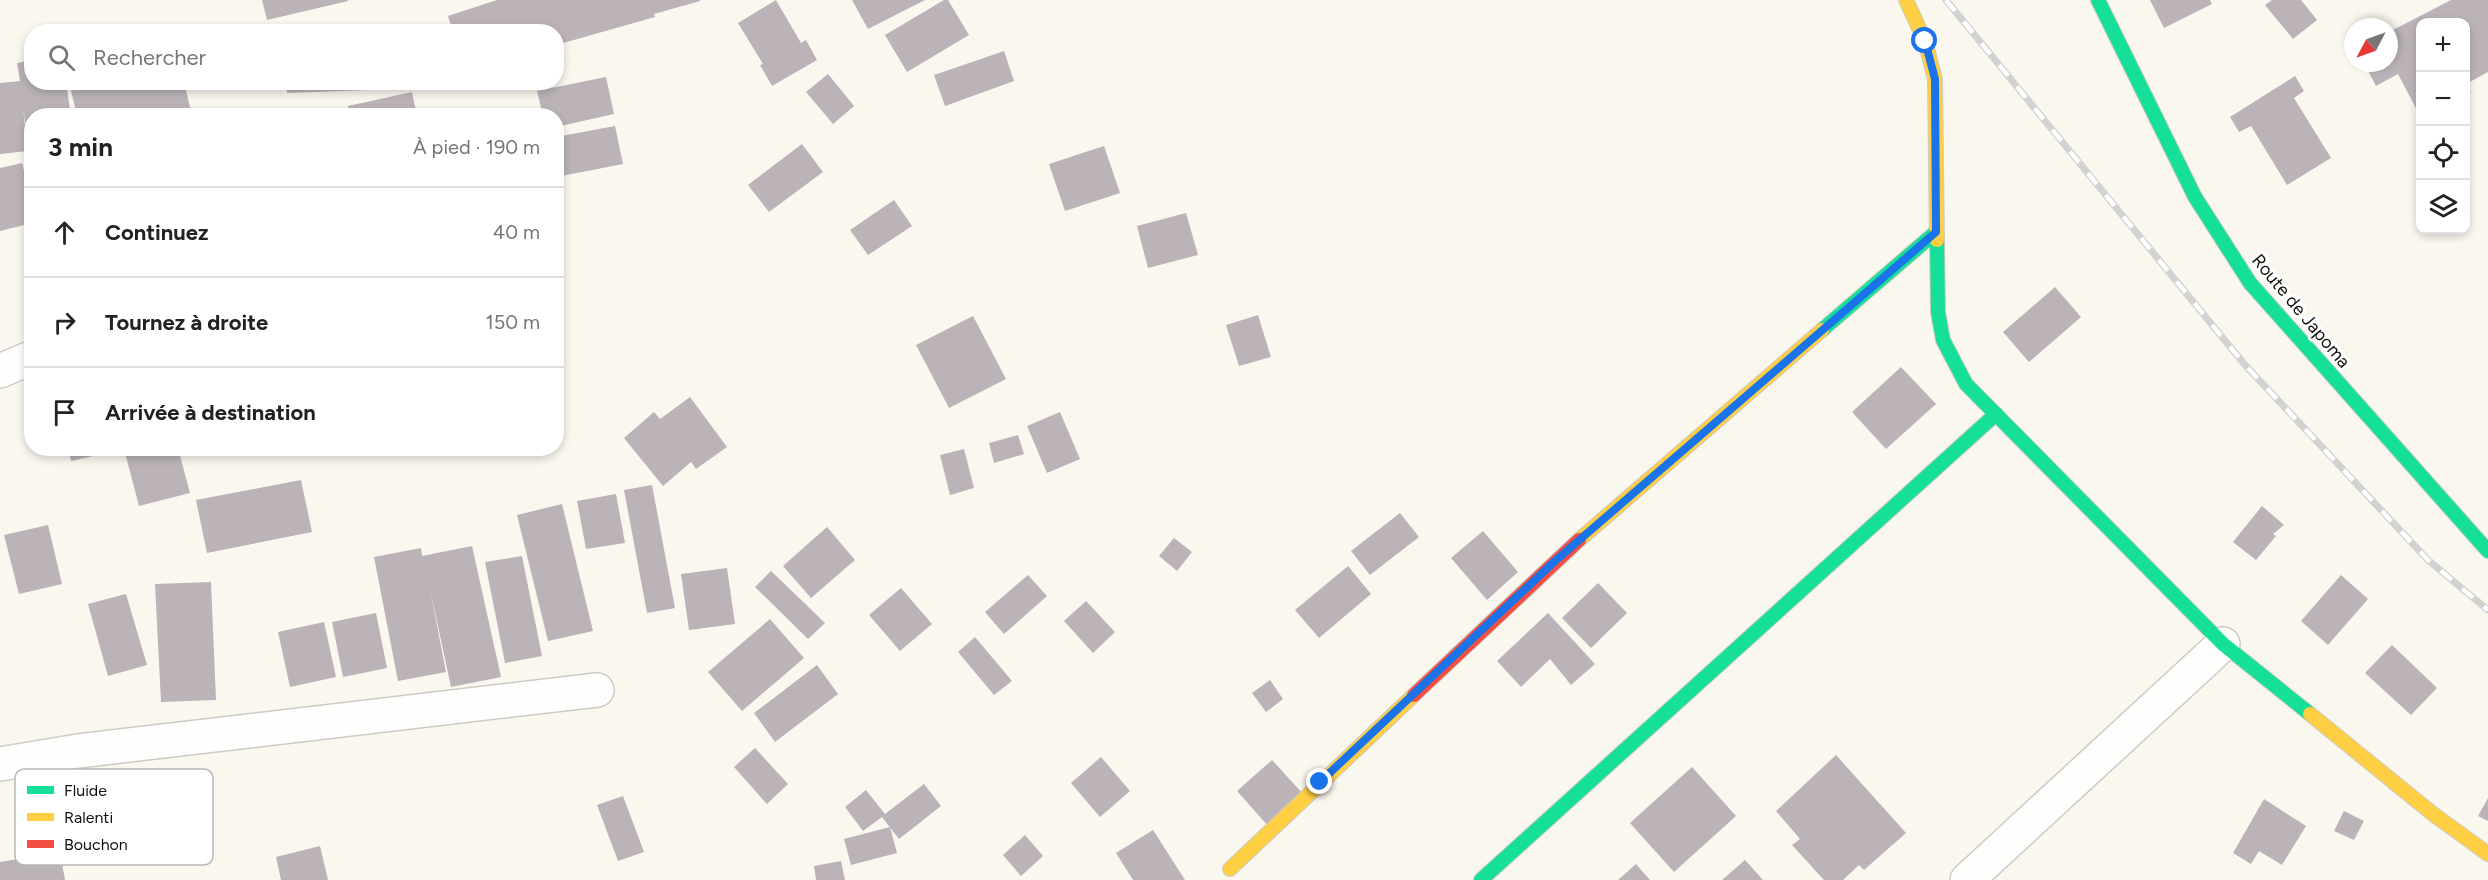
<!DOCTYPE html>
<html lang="fr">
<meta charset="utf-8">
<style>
:root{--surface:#fff;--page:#f2f2f2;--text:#222;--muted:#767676;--line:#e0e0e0}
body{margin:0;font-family:Figtree,sans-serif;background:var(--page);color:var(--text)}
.controls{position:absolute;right:18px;top:18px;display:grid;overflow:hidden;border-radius:12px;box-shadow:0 3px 9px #0003}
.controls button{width:54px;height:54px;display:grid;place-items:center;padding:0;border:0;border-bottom:2px solid var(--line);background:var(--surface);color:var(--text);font:30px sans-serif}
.compass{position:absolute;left:2344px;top:18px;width:54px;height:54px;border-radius:50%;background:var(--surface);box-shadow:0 3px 9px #0003;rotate:229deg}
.stop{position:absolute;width:18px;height:18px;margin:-14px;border:4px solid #1a73e8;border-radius:50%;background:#fff}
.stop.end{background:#1a73e8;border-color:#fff;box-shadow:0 2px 6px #0008}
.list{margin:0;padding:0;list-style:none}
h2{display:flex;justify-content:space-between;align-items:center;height:78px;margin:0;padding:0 24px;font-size:26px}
h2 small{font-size:20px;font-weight:400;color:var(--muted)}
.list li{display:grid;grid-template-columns:39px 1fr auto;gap:18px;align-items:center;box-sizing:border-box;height:90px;padding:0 24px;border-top:2px solid var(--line)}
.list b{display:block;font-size:22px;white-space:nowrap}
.list em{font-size:20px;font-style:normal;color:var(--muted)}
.icon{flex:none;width:33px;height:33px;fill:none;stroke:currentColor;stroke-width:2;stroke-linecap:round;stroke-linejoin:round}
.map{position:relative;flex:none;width:2488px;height:880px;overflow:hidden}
.search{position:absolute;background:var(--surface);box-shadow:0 3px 9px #0003;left:24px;top:24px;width:540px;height:66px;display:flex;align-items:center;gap:15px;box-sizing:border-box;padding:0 21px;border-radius:24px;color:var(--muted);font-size:22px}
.panel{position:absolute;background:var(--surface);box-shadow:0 3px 9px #0003;left:24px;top:108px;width:540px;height:348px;border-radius:24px}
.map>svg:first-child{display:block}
</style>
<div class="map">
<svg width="2488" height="880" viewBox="0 0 2488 880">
<rect width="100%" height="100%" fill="#faf7ef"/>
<g fill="#bbb3b8">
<path d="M 262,0 L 348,0 L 348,1 L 267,20 Z"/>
<path d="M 497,0 L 700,0 L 700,1 L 654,14 L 655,17 L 556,45 L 556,32 L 453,32 L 448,16 Z"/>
<path d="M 776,0 L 801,43 L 806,40 L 817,60 L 772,86 L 760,65 L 763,64 L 738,23 Z"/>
<path d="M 852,0 L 925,0 L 868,29 Z"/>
<path d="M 944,0 L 948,0 L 969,35 L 907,72 L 885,35 Z"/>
<path d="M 2150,0 L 2210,0 L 2212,4 L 2164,28 Z"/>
<path d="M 2272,0 L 2301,0 L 2317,20 L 2293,39 L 2265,5 Z"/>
<path d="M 2451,0 L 2488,0 L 2488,72 L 2466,84 L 2471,92 L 2466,95 L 2466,22 L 2420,22 L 2420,116 L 2398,74 L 2376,86 L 2364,63 L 2389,63 L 2389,32 Z"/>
<path d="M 1004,51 L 1014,81 L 945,106 L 934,75 Z"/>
<path d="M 32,60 L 32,82 L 66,82 L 71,116 L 32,116 L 30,151 L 23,108 L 28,151 L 0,154 L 0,83 L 20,81 L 17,63 Z"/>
<path d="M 828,74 L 854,106 L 833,124 L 806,92 Z"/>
<path d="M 2295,76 L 2304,91 L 2294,98 L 2331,158 L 2287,185 L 2251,126 L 2239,132 L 2230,117 Z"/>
<path d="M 606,77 L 614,114 L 556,127 L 556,116 L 543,116 L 537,91 Z"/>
<path d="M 69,82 L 184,82 L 192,116 L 77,116 Z"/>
<path d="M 287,82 L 369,82 L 369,90 L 287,93 Z"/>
<path d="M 412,92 L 417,116 L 350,116 L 348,106 Z"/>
<path d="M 615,126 L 623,164 L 556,177 L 556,137 Z"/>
<path d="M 802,144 L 823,172 L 769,212 L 748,185 Z"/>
<path d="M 1104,146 L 1120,193 L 1065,211 L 1049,164 Z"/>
<path d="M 22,163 L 32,201 L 32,223 L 0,231 L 0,168 Z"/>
<path d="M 894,200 L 912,226 L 868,255 L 850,230 Z"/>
<path d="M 1186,213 L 1198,255 L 1148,268 L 1137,226 Z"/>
<path d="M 2055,287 L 2081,317 L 2029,362 L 2003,332 Z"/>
<path d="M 1258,315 L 1271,357 L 1239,366 L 1226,325 Z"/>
<path d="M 973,316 L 1006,379 L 949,408 L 916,345 Z"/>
<path d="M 1901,367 L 1936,404 L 1886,449 L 1852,412 Z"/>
<path d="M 690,397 L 727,447 L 696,469 L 691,462 L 663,486 L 624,438 L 654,412 L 660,419 Z"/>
<path d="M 1060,412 L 1080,459 L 1047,473 L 1027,426 Z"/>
<path d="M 1018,435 L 1024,454 L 994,463 L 989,443 Z"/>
<path d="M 68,448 L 178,448 L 190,493 L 139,506 L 124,449 L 71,461 Z"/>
<path d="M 964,449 L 974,488 L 950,495 L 940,455 Z"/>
<path d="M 301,480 L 312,532 L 207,553 L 196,500 Z"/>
<path d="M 652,485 L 675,608 L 647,613 L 624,490 Z"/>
<path d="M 616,494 L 625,543 L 586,549 L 577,501 Z"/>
<path d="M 562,504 L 593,631 L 548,641 L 517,515 Z"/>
<path d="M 2262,506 L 2284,525 L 2273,534 L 2276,536 L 2256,560 L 2233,542 Z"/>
<path d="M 1400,513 L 1419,537 L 1370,575 L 1351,551 Z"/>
<path d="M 48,525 L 62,584 L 19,594 L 4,535 Z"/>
<path d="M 827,527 L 855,560 L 811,598 L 783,566 Z"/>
<path d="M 1483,531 L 1518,572 L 1487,600 L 1451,558 Z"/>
<path d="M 1174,538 L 1192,552 L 1177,571 L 1159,556 Z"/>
<path d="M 472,546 L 501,677 L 451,687 L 430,589 L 446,672 L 398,681 L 374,557 L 421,548 L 422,556 Z"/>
<path d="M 522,556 L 542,656 L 505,663 L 485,562 Z"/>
<path d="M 1348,566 L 1371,594 L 1319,638 L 1295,610 Z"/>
<path d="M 727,568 L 735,624 L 689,630 L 681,574 Z"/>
<path d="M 771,571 L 825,623 L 808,639 L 755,587 Z"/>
<path d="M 1028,575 L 1047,596 L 1004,634 L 985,612 Z"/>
<path d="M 2341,575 L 2368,599 L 2328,645 L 2301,621 Z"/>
<path d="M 211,582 L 216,700 L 161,702 L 155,584 Z"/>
<path d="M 1598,583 L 1627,613 L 1591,648 L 1562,618 Z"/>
<path d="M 901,588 L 932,624 L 900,651 L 869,615 Z"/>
<path d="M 126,594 L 147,665 L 108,676 L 88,604 Z"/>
<path d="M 1086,601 L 1115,632 L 1093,653 L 1064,621 Z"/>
<path d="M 376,613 L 387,668 L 343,677 L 332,622 Z"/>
<path d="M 1548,613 L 1595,664 L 1571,685 L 1550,659 L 1521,687 L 1497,661 Z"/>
<path d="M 770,619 L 804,658 L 742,711 L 708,672 Z"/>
<path d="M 324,622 L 336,677 L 290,687 L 278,632 Z"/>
<path d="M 975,637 L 1012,681 L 994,695 L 958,652 Z"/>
<path d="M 2392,645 L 2437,688 L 2411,715 L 2365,673 Z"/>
<path d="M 817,665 L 838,694 L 775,742 L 754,713 Z"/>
<path d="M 1270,680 L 1283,699 L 1266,712 L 1252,693 Z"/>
<path d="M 755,748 L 788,784 L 767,804 L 734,767 Z"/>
<path d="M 1836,755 L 1906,833 L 1864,870 L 1859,865 L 1843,880 L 1824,880 L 1792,845 L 1800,839 L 1776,811 Z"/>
<path d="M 1101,757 L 1130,791 L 1100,817 L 1071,783 Z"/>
<path d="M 1272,760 L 1304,795 L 1269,827 L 1237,791 Z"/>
<path d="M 1692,767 L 1736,816 L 1674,872 L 1630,823 Z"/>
<path d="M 924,784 L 941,806 L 899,839 L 882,817 L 863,831 L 845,807 L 866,790 L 885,814 Z"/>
<path d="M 623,796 L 644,852 L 618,861 L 597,805 Z"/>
<path d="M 2488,798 L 2488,821 L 2478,816 Z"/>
<path d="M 2264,799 L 2306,826 L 2282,865 L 2259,851 L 2251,864 L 2233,853 Z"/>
<path d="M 2344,811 L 2364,821 L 2354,840 L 2334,831 Z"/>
<path d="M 890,827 L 897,853 L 851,865 L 844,839 Z"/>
<path d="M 1153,830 L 1185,880 L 1133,880 L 1116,853 Z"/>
<path d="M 1025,835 L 1043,856 L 1021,876 L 1003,855 Z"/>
<path d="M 320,846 L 328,880 L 281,880 L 276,857 Z"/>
<path d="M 60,852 L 65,880 L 0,880 L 0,862 Z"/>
<path d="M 1745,860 L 1763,880 L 1722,880 Z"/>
<path d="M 841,861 L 845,880 L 816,880 L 814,866 Z"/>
<path d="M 1636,864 L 1650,880 L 1618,880 Z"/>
</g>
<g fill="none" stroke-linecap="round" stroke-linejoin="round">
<g stroke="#cdcbc5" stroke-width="36">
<g id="street">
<path d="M 0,371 L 28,359"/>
<path d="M 0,764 L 78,751 L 597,690"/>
<path d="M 1967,880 L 2223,644"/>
</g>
</g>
<g stroke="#cdcbc5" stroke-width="16">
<g id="fast">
<path d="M 2098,0 L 2195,197 L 2250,283 L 2488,551"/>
<path d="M 1937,240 L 1938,312 L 1943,340 L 1966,384 L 2223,644 L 2310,714"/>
<path d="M 1822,330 L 1936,232"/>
<path d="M 1481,880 L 1996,414"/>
</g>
</g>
<g stroke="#cdcbc5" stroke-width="16">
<g id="slow">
<path d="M 1906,0 L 1925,41 L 1935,79 L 1937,240"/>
<path d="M 1579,540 L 1822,330"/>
<path d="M 2310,714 L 2433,814 L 2488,854"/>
<path d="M 1230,869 L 1414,695"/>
</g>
</g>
<g stroke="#cdcbc5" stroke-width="16">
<path id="jam" d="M 1414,695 L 1579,540"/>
</g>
<use href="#street" stroke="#fefefd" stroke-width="33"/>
<use href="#fast" stroke="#16e098" stroke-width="14"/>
<use href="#slow" stroke="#ffcf43" stroke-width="14"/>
<use href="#jam" stroke="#f24e42" stroke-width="14"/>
<g stroke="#d2d2d0" stroke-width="7">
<path id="rail" d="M 1946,0 L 2245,365 L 2428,560 L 2488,610"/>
</g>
<use href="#rail" stroke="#fff" stroke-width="4.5" stroke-dasharray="14" stroke-linecap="butt"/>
</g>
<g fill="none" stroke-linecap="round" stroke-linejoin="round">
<path stroke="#1a73e8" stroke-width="8" d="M 1320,782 L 1555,561 L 1936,232 L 1935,79 L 1925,41"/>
</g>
<g text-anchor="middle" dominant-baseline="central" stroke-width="6" stroke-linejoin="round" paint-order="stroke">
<g font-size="18" fill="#11100b" stroke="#fff">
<text transform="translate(2301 311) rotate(50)">Route de Japoma</text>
</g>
</g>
<rect x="15" y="769" width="198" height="96" rx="9" fill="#fff" stroke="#b8b7b6" stroke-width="1.5"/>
<rect x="27" y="786" width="27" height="8" fill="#16e098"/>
<rect x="27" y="813" width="27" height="8" fill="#ffcf43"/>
<rect x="27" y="840" width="27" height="8" fill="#f24e42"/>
<g font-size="16" fill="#11100b">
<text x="64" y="796">Fluide</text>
<text x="64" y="823">Ralenti</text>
<text x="64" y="850">Bouchon</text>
</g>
</svg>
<div class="controls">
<button>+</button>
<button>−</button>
<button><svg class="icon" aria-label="locate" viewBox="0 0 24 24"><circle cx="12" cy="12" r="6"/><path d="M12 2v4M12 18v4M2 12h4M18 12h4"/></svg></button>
<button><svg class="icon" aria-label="layers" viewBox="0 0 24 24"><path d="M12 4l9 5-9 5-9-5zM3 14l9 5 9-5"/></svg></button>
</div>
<svg class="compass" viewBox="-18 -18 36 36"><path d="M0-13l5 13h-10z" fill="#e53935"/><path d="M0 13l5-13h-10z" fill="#767676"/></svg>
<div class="stop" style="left:1925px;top:41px"></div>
<div class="stop end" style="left:1320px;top:782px"></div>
<div class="search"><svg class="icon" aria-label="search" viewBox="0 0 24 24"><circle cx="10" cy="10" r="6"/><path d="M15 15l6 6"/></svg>Rechercher</div>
<section class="panel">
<h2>3 min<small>À pied · 190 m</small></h2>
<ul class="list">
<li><svg class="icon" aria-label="ahead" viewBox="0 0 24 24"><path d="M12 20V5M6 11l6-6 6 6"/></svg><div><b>Continuez</b></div><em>40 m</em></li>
<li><svg class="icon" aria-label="right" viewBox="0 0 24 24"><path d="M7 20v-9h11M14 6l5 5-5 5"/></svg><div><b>Tournez à droite</b></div><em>150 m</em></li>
<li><svg class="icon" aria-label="arrive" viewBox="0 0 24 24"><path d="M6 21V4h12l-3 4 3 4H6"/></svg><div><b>Arrivée à destination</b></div></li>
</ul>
</section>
</div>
